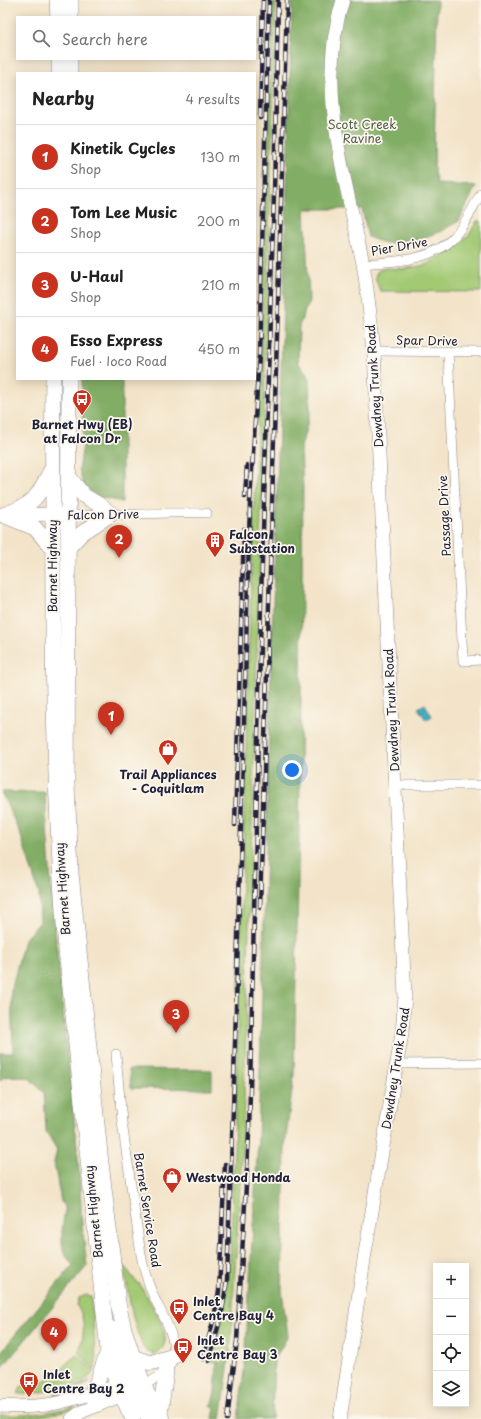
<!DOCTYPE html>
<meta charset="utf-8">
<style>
:root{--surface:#fff;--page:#f6f6f6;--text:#222;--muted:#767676;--line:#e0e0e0;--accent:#c8321e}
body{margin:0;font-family:"Playpen Sans",sans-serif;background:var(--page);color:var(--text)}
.controls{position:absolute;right:12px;bottom:12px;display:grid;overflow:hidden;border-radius:0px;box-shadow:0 2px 10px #0003}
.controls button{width:36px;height:36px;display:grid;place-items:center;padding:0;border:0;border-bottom:1px solid var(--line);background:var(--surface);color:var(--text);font:20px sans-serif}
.you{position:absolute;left:292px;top:770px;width:14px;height:14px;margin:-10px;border:3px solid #fff;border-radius:50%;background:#1a73e8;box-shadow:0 0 0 6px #1a73e833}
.badge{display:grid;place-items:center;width:26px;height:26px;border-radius:50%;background:var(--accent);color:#fff;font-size:13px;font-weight:700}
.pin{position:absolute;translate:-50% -33px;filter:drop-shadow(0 1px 2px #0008)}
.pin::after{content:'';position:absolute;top:21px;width:14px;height:12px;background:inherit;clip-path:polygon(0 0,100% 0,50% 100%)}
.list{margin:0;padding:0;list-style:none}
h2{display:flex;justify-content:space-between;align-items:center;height:52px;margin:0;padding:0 16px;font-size:17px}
h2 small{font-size:13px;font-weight:400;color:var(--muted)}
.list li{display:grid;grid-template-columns:26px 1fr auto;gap:12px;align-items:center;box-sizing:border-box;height:64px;padding:0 16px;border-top:1px solid var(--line)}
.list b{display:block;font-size:15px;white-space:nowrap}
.list p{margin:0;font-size:13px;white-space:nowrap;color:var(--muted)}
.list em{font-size:13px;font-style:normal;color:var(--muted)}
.icon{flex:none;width:22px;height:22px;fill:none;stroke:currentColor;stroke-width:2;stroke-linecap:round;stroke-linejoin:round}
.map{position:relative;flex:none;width:481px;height:1419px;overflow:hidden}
.search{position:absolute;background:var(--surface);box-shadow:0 2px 10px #0003;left:16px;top:16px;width:240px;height:44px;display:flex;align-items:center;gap:10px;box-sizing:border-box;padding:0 14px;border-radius:0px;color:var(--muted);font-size:15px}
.panel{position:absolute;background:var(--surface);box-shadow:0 2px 10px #0003;left:16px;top:72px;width:240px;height:308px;border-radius:0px}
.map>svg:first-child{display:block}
</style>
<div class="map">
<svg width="481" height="1419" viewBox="0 0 481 1419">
<rect width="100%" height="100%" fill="#fbf7ec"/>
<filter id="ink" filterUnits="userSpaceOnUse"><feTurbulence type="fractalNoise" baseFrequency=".025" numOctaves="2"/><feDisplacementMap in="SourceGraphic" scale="8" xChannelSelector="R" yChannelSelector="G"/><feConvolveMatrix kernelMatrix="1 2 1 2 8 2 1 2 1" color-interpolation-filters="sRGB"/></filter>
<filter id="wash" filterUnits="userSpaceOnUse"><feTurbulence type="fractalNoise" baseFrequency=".012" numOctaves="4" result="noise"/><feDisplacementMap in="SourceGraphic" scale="16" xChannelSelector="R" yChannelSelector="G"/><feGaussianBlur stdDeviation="0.9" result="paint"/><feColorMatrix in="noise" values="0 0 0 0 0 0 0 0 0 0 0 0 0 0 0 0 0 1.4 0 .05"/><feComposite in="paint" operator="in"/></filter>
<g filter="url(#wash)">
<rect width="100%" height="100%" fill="#f3e4c9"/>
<g fill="#a3c973" stroke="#627657">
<path d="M 273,0 L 276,0 L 243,1133 L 230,1354 L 220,1363 L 211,1361 C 217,1339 223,1317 226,1295 C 230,1269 231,1243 232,1217 L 252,548 L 260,376 Z"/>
<path d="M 477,221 L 481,221 L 481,292 L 380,291 L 375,277 L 377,272 L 379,270 L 383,268 L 404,269 L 425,265 L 445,254 L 469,235 Z"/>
<path d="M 123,1264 L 138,1284 L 139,1283 C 147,1297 164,1323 165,1338 C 166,1346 160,1352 153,1355 L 152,1352 L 145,1350 C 131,1323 129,1294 123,1264 Z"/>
<path d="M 86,1295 L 91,1296 L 96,1360 L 95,1370 L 78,1352 C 83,1343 85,1328 82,1317 C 81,1312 78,1309 77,1305 L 79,1298 Z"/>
<path d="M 76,1354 L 94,1371 C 89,1385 49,1391 35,1393 L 34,1390 L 27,1391 L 27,1394 L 18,1394 L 21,1386 L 22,1386 L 28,1388 C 48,1381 62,1369 76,1354 Z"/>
<path d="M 90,1381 C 82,1389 66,1393 55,1395 L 55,1393 L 77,1386 Z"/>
<path d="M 74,1406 L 75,1408 C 50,1416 26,1419 0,1419 L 0,1415 C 25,1416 50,1413 74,1406 Z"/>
</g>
<g fill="#82ad65" stroke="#526850">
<path d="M 292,0 L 437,0 L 434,172 L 437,184 L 476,186 L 459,221 L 439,232 L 412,242 L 384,243 L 368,237 L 362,209 L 305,209 L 309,301 L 299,326 L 298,362 L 309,378 L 310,413 L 301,447 L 303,490 L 300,783 L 294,1074 L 285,1146 L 282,1291 L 288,1336 L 274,1360 L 272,1419 L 238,1419 L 245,1363 L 258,1141 L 271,662 L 286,224 Z"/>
<path d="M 82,379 L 122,379 L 122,502 L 99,497 L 84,487 L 79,470 L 83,445 Z"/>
<path d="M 1,792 L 45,792 C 51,910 65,1028 77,1146 C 79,1166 80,1186 81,1206 C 81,1226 85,1246 87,1266 L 0,1370 L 0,1353 L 73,1265 L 64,1253 L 62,1242 L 62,1231 L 65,1208 L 61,1202 L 54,1162 L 57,1150 L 46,1131 L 44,1093 L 29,1078 L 12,1076 L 4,1077 L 0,1081 L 0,1053 L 13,1053 L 11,991 L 24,940 L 40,922 L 39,894 L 20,833 Z"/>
<path d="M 129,1069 L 212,1070 L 212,1089 L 131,1088 Z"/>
<path d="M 230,1354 L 221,1419 L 213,1419 L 215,1408 L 211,1406 L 215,1393 L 217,1363 L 220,1363 Z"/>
</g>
<path fill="#40aebe" stroke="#31687c" d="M 425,704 L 432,716 L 426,720 L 418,708 Z"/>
</g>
<g filter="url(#ink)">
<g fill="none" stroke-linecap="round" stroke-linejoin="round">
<g stroke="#8a8382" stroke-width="10">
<g id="street">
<path d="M 363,264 C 394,261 430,262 453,238 C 465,225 473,208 481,193"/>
<path d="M 374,351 L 481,352"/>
<path d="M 448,351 L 463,661 L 481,660"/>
<path d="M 69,515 C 115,516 160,512 207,513"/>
<path d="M 395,785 L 481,785"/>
<path d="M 116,1054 L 122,1122 L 141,1255 C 144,1270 148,1285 155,1299 C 163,1317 182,1345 170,1365 C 165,1375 153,1379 144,1386"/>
<path d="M 396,1064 L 481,1063"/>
</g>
</g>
<g stroke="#8a8382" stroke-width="14">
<g id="secondary">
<path d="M 8,515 L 62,514"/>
<path d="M 0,1406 C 15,1407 31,1407 46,1405 C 73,1401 100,1390 126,1384"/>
<path d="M 72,1419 L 81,1412 L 130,1392"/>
<path d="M 340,1419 L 365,1253 L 402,1033 L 405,997 L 374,351 C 371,322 368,292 363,264 C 346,178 315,87 343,0"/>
</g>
</g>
<g stroke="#8a8382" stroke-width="16">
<g id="primary">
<path d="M 57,0 L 58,17"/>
<path d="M 71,17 L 71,0"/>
<path d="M 59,73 L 59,59"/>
<path d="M 70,73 L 70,59"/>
<path d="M 53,379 C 52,427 53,476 53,524 C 52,666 54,807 66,949 L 108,1351 L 117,1386 L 133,1419"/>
<path d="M 69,379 L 67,784 L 71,873 L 101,1163 L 118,1303 L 124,1329 L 133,1357 L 147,1393 L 162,1419"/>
<path d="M 3,515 C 35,504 36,500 51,470"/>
<path d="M 3,515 L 35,528 L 52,548"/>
<path d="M 69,547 L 82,533 L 111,514 L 98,504 L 84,496 L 69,477"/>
<path d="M 110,1328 L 117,1343 L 131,1382 L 138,1386 L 144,1386"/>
<path d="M 133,1357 L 150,1363 L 174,1356"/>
<path d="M 117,1386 C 134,1391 141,1405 150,1419"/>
<path d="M 90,1395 L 98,1380 L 108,1351"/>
<path d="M 160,1414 L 166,1371"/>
</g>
</g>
<use href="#street" stroke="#fff" stroke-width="9"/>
<use href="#secondary" stroke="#fff" stroke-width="13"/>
<use href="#primary" stroke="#fff" stroke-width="15"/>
<g stroke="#22223b" stroke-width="4.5">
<g id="rail">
<path d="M 260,118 L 263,0"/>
<path d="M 245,497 L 247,465"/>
<path d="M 235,825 L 244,529"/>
<path d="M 260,908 L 287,0"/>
<path d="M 203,1359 L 214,1318 L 219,1291 L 225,1164"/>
<path d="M 209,1361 L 222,1312 L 227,1280 L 234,1080 L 250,503 L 259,355 L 269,0"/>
<path d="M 227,1419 L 237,1341 L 249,1134 L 262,562 L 274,194 L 278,0"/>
</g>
</g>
<use href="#rail" stroke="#fbf7ec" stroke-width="3" stroke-dasharray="9" stroke-linecap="butt"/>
</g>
</g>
<defs>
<g id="bus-pin" transform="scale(1)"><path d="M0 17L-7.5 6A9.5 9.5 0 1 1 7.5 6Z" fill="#c8321e" stroke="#fbf7ec"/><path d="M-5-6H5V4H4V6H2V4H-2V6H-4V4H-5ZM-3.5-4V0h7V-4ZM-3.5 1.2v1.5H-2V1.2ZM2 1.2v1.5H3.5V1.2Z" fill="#fff"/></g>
<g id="building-pin" transform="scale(1)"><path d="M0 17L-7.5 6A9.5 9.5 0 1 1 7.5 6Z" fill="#c8321e" stroke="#fbf7ec"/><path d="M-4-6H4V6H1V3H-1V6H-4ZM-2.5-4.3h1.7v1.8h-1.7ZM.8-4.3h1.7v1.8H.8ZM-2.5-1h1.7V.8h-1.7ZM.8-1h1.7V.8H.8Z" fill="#fff"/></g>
<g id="shop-pin" transform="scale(1)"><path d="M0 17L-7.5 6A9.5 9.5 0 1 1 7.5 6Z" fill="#c8321e" stroke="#fbf7ec"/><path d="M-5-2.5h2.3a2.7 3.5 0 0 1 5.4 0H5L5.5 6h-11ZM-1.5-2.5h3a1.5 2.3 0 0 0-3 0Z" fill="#fff"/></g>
</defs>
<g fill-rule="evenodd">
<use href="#bus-pin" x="82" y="399"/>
<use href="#building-pin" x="215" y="541"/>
<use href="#shop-pin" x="168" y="749"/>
<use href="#shop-pin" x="172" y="1177"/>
<use href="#bus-pin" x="179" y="1308"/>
<use href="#bus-pin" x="183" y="1347"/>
<use href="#bus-pin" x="29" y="1381"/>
</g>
<g text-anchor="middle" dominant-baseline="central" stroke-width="3.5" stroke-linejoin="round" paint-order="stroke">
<g font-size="12" fill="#4f5c4f" stroke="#fbf7ec">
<text x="362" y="124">Scott Creek<tspan x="362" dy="14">Ravine</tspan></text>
</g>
<g font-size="12" fill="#22223b" stroke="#fbf7ec">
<text transform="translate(399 246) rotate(-10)">Pier Drive</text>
<text transform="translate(427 340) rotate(1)">Spar Drive</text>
<text transform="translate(374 386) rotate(-94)">Dewdney Trunk Road</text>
<text transform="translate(103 514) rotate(-1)">Falcon Drive</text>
<text transform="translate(444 516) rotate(-93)">Passage Drive</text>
<text transform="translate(52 566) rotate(-90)">Barnet Highway</text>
<text transform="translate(391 710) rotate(-93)">Dewdney Trunk Road</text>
<text transform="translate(62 889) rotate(-94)">Barnet Highway</text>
<text transform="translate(395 1068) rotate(-81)">Dewdney Trunk Road</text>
<text transform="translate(148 1210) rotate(81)">Barnet Service Road</text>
<text transform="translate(93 1212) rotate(-96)">Barnet Highway</text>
</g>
<g font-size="12" font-weight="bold" fill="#22223b" stroke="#fbf7ec" text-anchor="start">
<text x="82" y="424" text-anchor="middle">Barnet Hwy (EB)<tspan x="82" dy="14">at Falcon Dr</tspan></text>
<text x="229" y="534">Falcon<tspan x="229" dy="14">Substation</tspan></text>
<text x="168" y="774" text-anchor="middle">Trail Appliances<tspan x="168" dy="14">- Coquitlam</tspan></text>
<text x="186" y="1177">Westwood Honda</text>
<text x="193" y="1301">Inlet<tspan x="193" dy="14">Centre Bay 4</tspan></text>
<text x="197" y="1340">Inlet<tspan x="197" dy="14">Centre Bay 3</tspan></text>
<text x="43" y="1374">Inlet<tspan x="43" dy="14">Centre Bay 2</tspan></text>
</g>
</g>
</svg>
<div class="controls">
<button>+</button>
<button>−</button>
<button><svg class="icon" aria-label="locate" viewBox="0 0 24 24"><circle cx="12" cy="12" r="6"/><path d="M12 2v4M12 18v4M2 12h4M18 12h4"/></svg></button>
<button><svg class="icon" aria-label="layers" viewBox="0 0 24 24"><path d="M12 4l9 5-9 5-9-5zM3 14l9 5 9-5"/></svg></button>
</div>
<div class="you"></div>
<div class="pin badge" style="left:111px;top:735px">1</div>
<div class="pin badge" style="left:119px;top:558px">2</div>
<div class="pin badge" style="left:176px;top:1033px">3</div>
<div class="pin badge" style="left:54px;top:1351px">4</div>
<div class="search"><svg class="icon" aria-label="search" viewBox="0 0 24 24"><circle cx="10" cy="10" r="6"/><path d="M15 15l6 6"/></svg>Search here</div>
<section class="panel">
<h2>Nearby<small>4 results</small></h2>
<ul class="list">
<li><span class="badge">1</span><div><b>Kinetik Cycles</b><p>Shop</p></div><em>130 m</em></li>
<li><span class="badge">2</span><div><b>Tom Lee Music</b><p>Shop</p></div><em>200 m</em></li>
<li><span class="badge">3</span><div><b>U-Haul</b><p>Shop</p></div><em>210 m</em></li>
<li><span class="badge">4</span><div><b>Esso Express</b><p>Fuel · Ioco Road</p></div><em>450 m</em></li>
</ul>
</section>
</div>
